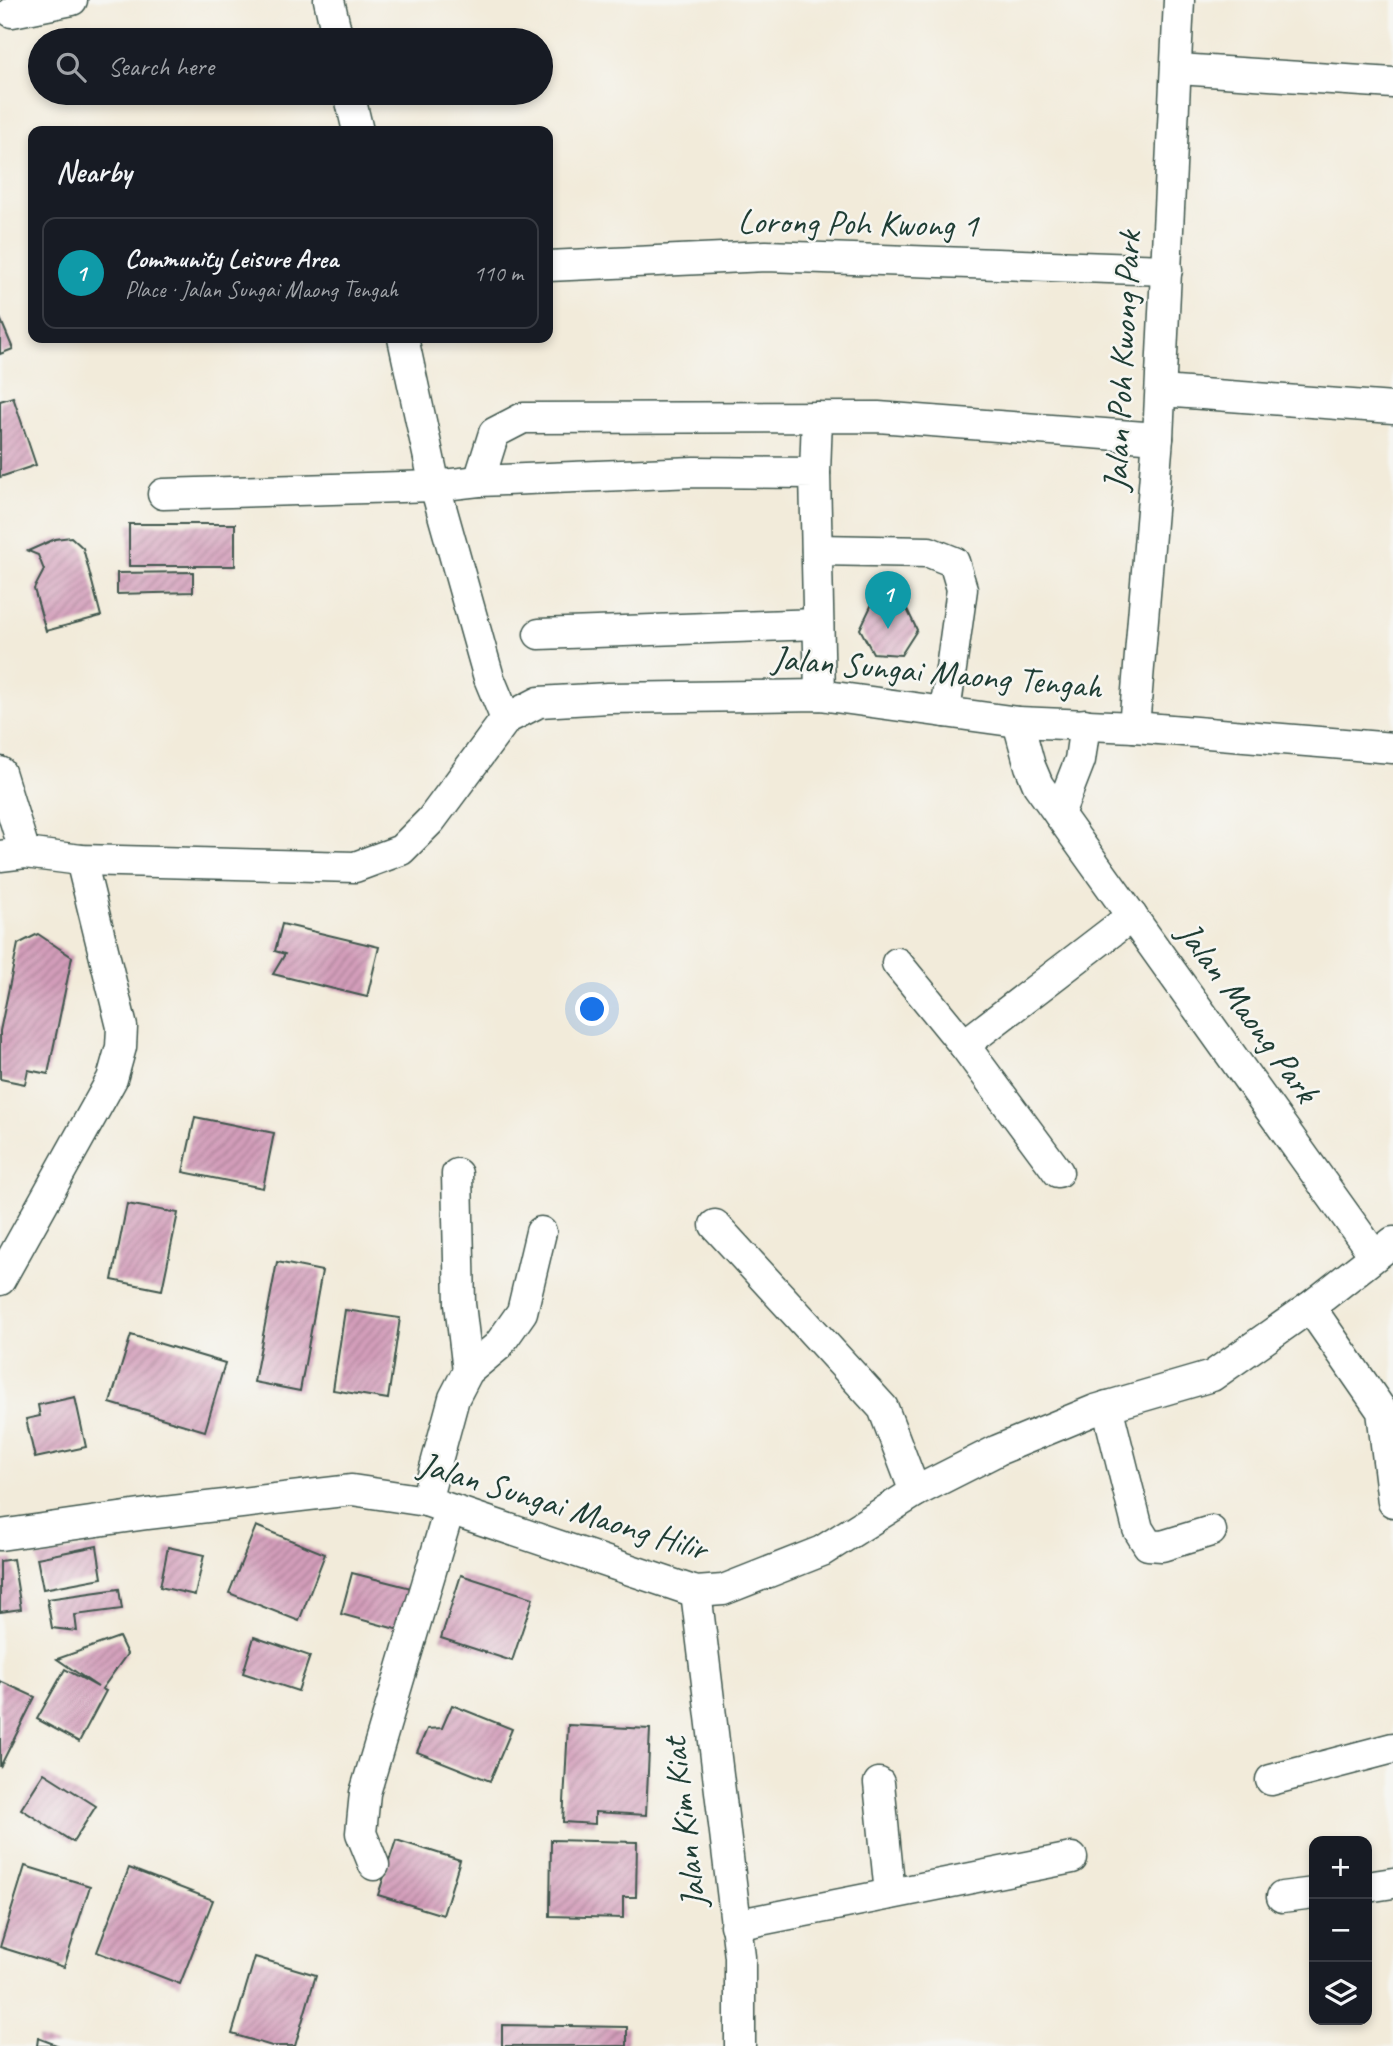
<!DOCTYPE html>
<meta charset="utf-8">
<style>
:root{--surface:#171b24;--page:#20242c;--text:#f1f3f6;--muted:#9ea1a6;--line:#363941;--accent:#db2777}
body{margin:0;font-family:Caveat,sans-serif;background:var(--page);color:var(--text)}
.controls{position:absolute;right:21px;bottom:21px;display:grid;overflow:hidden;border-radius:14px;box-shadow:0 4px 10px #0003}
.controls button{width:63px;height:63px;display:grid;place-items:center;padding:0;border:0;border-bottom:2px solid var(--line);background:var(--surface);color:var(--text);font:35px sans-serif}
.you{position:absolute;left:593px;top:1010px;width:24px;height:24px;margin:-18px;border:5px solid #fff;border-radius:50%;background:#1a73e8;box-shadow:0 0 0 10px #1a73e833}
.badge{display:grid;place-items:center;width:46px;height:46px;border-radius:50%;background:var(--accent);color:#fff;font-size:23px;font-weight:700}
.pin{position:absolute;translate:-50% -58px;filter:drop-shadow(0 2px 4px #0008)}
.pin::after{content:'';position:absolute;top:37px;width:24px;height:21px;background:inherit;clip-path:polygon(0 0,100% 0,50% 100%)}
.list{margin:0;padding:0;list-style:none}
h2{display:flex;justify-content:space-between;align-items:center;height:91px;margin:0;padding:0 28px;font-size:30px}
h2 small{font-size:23px;font-weight:400;color:var(--muted)}
.list li{display:grid;grid-template-columns:46px 1fr auto;gap:21px;align-items:center;box-sizing:border-box;height:112px;margin:0 14px 14px;padding:0 14px;border:2px solid var(--line);border-radius:14px}
.list b{display:block;font-size:26px;white-space:nowrap}
.list p{margin:0;font-size:23px;white-space:nowrap;color:var(--muted)}
.list em{font-size:23px;font-style:normal;color:var(--muted)}
.icon{flex:none;width:38px;height:38px;fill:none;stroke:currentColor;stroke-width:2;stroke-linecap:round;stroke-linejoin:round}
.map{position:relative;flex:none;width:1393px;height:2046px;overflow:hidden}
.search{position:absolute;background:var(--surface);box-shadow:0 4px 10px #0003;left:28px;top:28px;width:525px;height:77px;display:flex;align-items:center;gap:18px;box-sizing:border-box;padding:0 24px;border-radius:38px;color:var(--muted);font-size:26px}
.panel{position:absolute;background:var(--surface);box-shadow:0 4px 10px #0003;left:28px;top:126px;width:525px;height:217px;border-radius:14px}
.map>svg:first-child{display:block}
</style>
<div class="map">
<svg width="1393" height="2046" viewBox="0 0 1393 2046">
<defs>
<pattern id="building-hatch" width="6" height="6" patternUnits="userSpaceOnUse" patternTransform="scale(1.75)"><rect width="6" height="6" fill="#d39dba"/><path d="M-1 1l2-2M0 6l6-6M5 7l2-2" fill="none" stroke="#ab8198"/></pattern>
</defs>
<rect width="100%" height="100%" fill="#f6f6f2"/>
<filter id="ink" filterUnits="userSpaceOnUse"><feTurbulence type="fractalNoise" baseFrequency=".0143" numOctaves="2"/><feDisplacementMap in="SourceGraphic" scale="14" xChannelSelector="R" yChannelSelector="G"/><feConvolveMatrix kernelMatrix="1 2 1 2 8 2 1 2 1" color-interpolation-filters="sRGB"/></filter>
<filter id="wash" filterUnits="userSpaceOnUse"><feTurbulence type="fractalNoise" baseFrequency=".00686" numOctaves="4" result="noise"/><feDisplacementMap in="SourceGraphic" scale="28" xChannelSelector="R" yChannelSelector="G"/><feGaussianBlur stdDeviation="1.57" result="paint"/><feColorMatrix in="noise" values="0 0 0 0 0 0 0 0 0 0 0 0 0 0 0 0 0 1.4 0 .05"/><feComposite in="paint" operator="in"/></filter>
<g filter="url(#wash)">
<rect width="100%" height="100%" fill="#f2ebda"/>
<g id="blocks">
<g fill="url(#building-hatch)">
<path d="M 0,318 L 13,349 L 0,354 Z"/>
<path d="M 13,397 L 36,465 L 0,477 L 0,401 Z"/>
<rect x="129" y="524" width="106" height="42"/>
<path d="M 71,537 L 83,548 L 101,616 L 46,631 L 34,589 L 44,570 L 38,555 L 28,551 L 55,539 Z"/>
<path d="M 193,572 L 193,592 L 117,594 L 117,573 Z"/>
<path d="M 872,604 L 905,605 L 917,630 L 901,655 L 873,653 L 860,629 Z"/>
<path d="M 282,924 L 379,947 L 367,997 L 273,974 L 285,954 L 275,951 Z"/>
<path d="M 38,934 L 72,957 L 48,1074 L 28,1070 L 25,1084 L 0,1079 L 0,1031 L 18,944 Z"/>
<path d="M 195,1117 L 274,1133 L 263,1188 L 183,1172 Z"/>
<path d="M 127,1204 L 178,1213 L 162,1290 L 112,1280 Z"/>
<path d="M 277,1262 L 322,1271 L 300,1391 L 254,1382 Z"/>
<path d="M 345,1310 L 400,1318 L 388,1399 L 333,1390 Z"/>
<path d="M 131,1335 L 225,1363 L 205,1431 L 110,1403 Z"/>
<path d="M 75,1397 L 86,1447 L 35,1458 L 26,1419 L 40,1416 L 38,1405 Z"/>
<path d="M 256,1526 L 325,1554 L 299,1621 L 229,1593 Z"/>
<path d="M 97,1546 L 102,1578 L 43,1589 L 37,1558 Z"/>
<path d="M 168,1547 L 204,1555 L 195,1595 L 160,1587 Z"/>
<path d="M 13,1559 L 21,1609 L 0,1612 L 0,1561 Z"/>
<path d="M 352,1573 L 415,1589 L 403,1631 L 341,1614 Z"/>
<path d="M 461,1575 L 533,1598 L 512,1661 L 441,1638 Z"/>
<path d="M 119,1589 L 122,1609 L 75,1615 L 77,1631 L 52,1628 L 47,1599 Z"/>
<path d="M 119,1637 L 127,1654 L 102,1689 L 106,1691 L 79,1742 L 37,1719 L 65,1669 L 98,1687 L 57,1659 Z"/>
<path d="M 254,1637 L 310,1656 L 298,1691 L 243,1673 Z"/>
<path d="M 0,1681 L 35,1697 L 0,1767 Z"/>
<path d="M 452,1705 L 512,1729 L 490,1781 L 417,1752 L 427,1729 L 442,1728 Z"/>
<path d="M 568,1725 L 650,1729 L 646,1815 L 595,1812 L 595,1824 L 563,1822 Z"/>
<path d="M 44,1773 L 96,1806 L 73,1842 L 21,1809 Z"/>
<path d="M 396,1840 L 460,1860 L 443,1915 L 378,1895 Z"/>
<path d="M 551,1840 L 637,1842 L 636,1897 L 623,1897 L 623,1918 L 550,1916 Z"/>
<path d="M 25,1866 L 90,1886 L 64,1967 L 0,1947 Z"/>
<path d="M 129,1868 L 213,1900 L 180,1984 L 97,1952 Z"/>
<path d="M 255,1957 L 316,1975 L 295,2046 L 272,2046 L 232,2034 Z"/>
<path d="M 502,2025 L 627,2027 L 627,2046 L 502,2046 Z"/>
<path d="M 38,2038 L 59,2046 L 37,2046 Z"/>
</g>
</g>
</g>
<g filter="url(#ink)">
<use href="#blocks" fill-opacity="0" stroke="#3f574d" stroke-width="2"/>
<g fill="none" stroke-linecap="round" stroke-linejoin="round">
<g stroke="#3f574d" stroke-width="33">
<g id="minor">
<path d="M 329,0 L 338,40"/>
<path d="M 12,12 L 72,0"/>
<path d="M 1178,69 L 1393,83"/>
<path d="M 349,93 L 358,131"/>
<path d="M 548,266 L 766,256 L 1167,270"/>
<path d="M 403,338 L 435,486 L 489,678 L 506,719"/>
<path d="M 1161,391 L 1393,408"/>
<path d="M 815,473 L 817,417"/>
<path d="M 479,481 L 494,433 L 523,418 L 878,417 L 1158,438"/>
<path d="M 163,494 L 435,486 L 479,481 L 694,472 L 815,473 L 820,695"/>
<path d="M 817,550 L 929,552 L 954,562 L 962,589 L 945,712"/>
<path d="M 539,634 L 818,624"/>
<path d="M 1018,722 L 1030,766 L 1038,785 L 1374,1255"/>
<path d="M 1134,727 L 1158,438 L 1179,0"/>
<path d="M 0,772 L 25,853"/>
<path d="M 1059,814 L 1080,760 L 1085,724"/>
<path d="M 0,856 L 25,853 L 81,860 L 355,867 L 401,850 L 431,820 L 506,719 L 539,702 L 608,698 L 820,695 L 1018,722 L 1134,727 L 1393,748"/>
<path d="M 897,963 L 964,1045 L 1058,1172"/>
<path d="M 964,1045 L 1132,916"/>
<path d="M 457,1174 L 460,1304 L 468,1371"/>
<path d="M 715,1225 L 883,1408 L 915,1492"/>
<path d="M 0,1280 L 112,1079 L 121,1047 L 122,1027 L 81,860"/>
<path d="M 1310,1307 L 1382,1411 L 1393,1502"/>
<path d="M 1107,1406 L 1138,1529 L 1148,1545 L 1162,1546 L 1211,1531"/>
<path d="M 426,1501 L 454,1398 L 468,1371 L 498,1346 L 522,1312 L 541,1232"/>
<path d="M 0,1535 L 147,1514 L 352,1490 L 426,1501 L 696,1592 L 723,1590 L 822,1551 L 915,1492 L 998,1450 L 1095,1410 L 1212,1376 L 1310,1307 L 1393,1242"/>
<path d="M 696,1592 L 740,1957 L 740,2046"/>
<path d="M 1271,1780 L 1393,1748"/>
<path d="M 879,1783 L 890,1894"/>
<path d="M 374,1865 L 361,1833 L 365,1793 L 449,1510"/>
<path d="M 1367,1887 L 1393,1883"/>
<path d="M 1282,1897 L 1314,1893"/>
<path d="M 735,1925 L 1072,1858"/>
</g>
</g>
<use href="#minor" stroke="#fff" stroke-width="30"/>
</g>
</g>
<g text-anchor="middle" dominant-baseline="central" stroke-width="5" stroke-linejoin="round" paint-order="stroke">
<g font-size="35" fill="#1f3d34" stroke="#f6f6f2">
<text transform="translate(858 223) rotate(1)">Lorong Poh Kwong 1</text>
<text transform="translate(1122 361) rotate(-87)">Jalan Poh Kwong Park</text>
<text transform="translate(937 672) rotate(5)">Jalan Sungai Maong Tengah</text>
<text transform="translate(1248 1012) rotate(54)">Jalan Maong Park</text>
<text transform="translate(563 1506) rotate(17)">Jalan Sungai Maong Hilir</text>
<text transform="translate(684 1823) rotate(-97)">Jalan Kim Kiat</text>
</g>
</g>
</svg>
<div class="controls">
<button>+</button>
<button>−</button>
<button><svg class="icon" aria-label="layers" viewBox="0 0 24 24"><path d="M12 4l9 5-9 5-9-5zM3 14l9 5 9-5"/></svg></button>
</div>
<div class="you"></div>
<div class="pin badge" style="left:888px;top:629px;background:#0f9aa8">1</div>
<div class="search"><svg class="icon" aria-label="search" viewBox="0 0 24 24"><circle cx="10" cy="10" r="6"/><path d="M15 15l6 6"/></svg>Search here</div>
<section class="panel">
<h2>Nearby<small></small></h2>
<ul class="list">
<li><span class="badge" style="background:#0f9aa8">1</span><div><b>Community Leisure Area</b><p>Place · Jalan Sungai Maong Tengah</p></div><em>110 m</em></li>
</ul>
</section>
</div>
